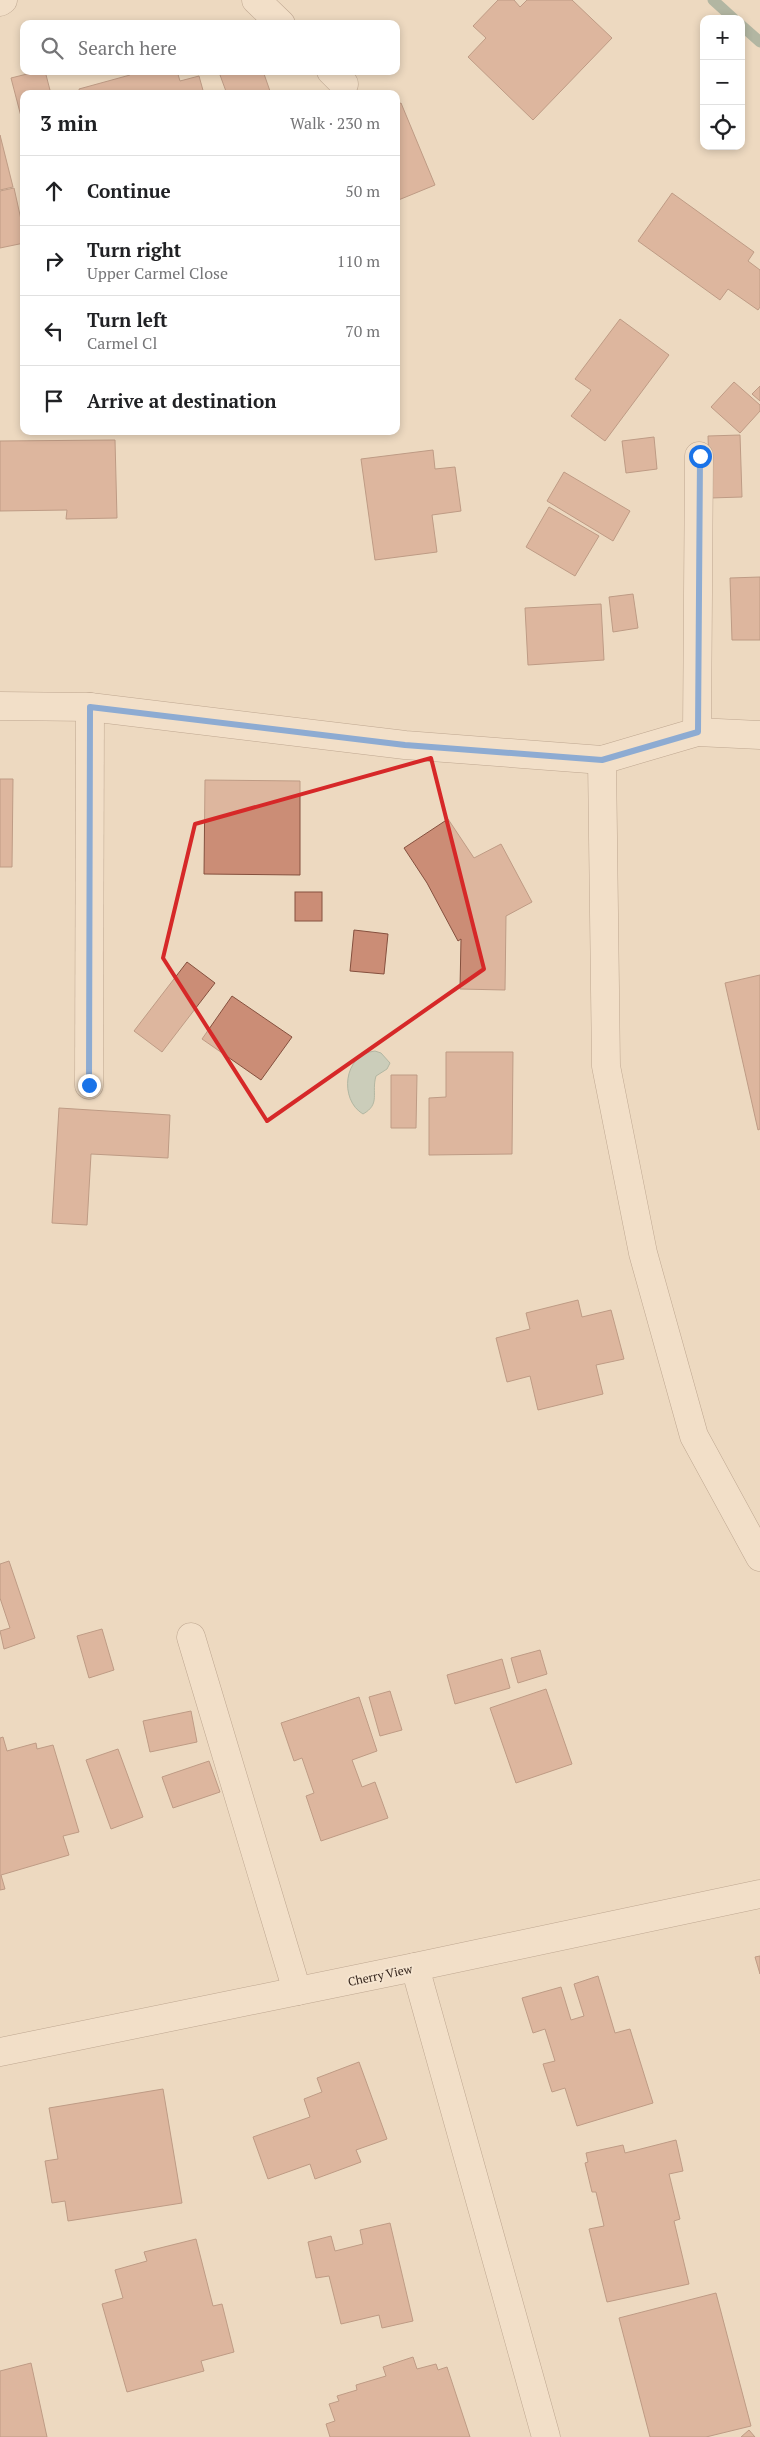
<!DOCTYPE html>
<meta charset="utf-8">
<style>
:root{--surface:#fff;--page:#f6f6f6;--text:#202124;--muted:#757577;--line:#e0e0e0}
body{margin:0;font-family:"PT Serif",serif;background:var(--page);color:var(--text)}
.controls{position:absolute;right:15px;top:15px;display:grid;overflow:hidden;border-radius:10px;box-shadow:0 2px 8px #0003}
.controls button{width:45px;height:45px;display:grid;place-items:center;padding:0;border:0;border-bottom:1px solid var(--line);background:var(--surface);color:var(--text);font:25px sans-serif}
.stop{position:absolute;width:15px;height:15px;margin:-11px;border:4px solid #1a73e8;border-radius:50%;background:#fff}
.stop.end{background:#1a73e8;border-color:#fff;box-shadow:0 1px 5px #0008}
.list{margin:0;padding:0;list-style:none}
h2{display:flex;justify-content:space-between;align-items:center;height:65px;margin:0;padding:0 20px;font-size:21px}
h2 small{font-size:16px;font-weight:400;color:var(--muted)}
.list li{display:grid;grid-template-columns:32px 1fr auto;gap:15px;align-items:center;box-sizing:border-box;height:70px;padding:0 20px;border-top:1px solid var(--line)}
.list b{display:block;font-size:19px;white-space:nowrap}
.list p{margin:0;font-size:16px;white-space:nowrap;color:var(--muted)}
.list em{font-size:16px;font-style:normal;color:var(--muted)}
.icon{flex:none;width:28px;height:28px;fill:none;stroke:currentColor;stroke-width:2;stroke-linecap:round;stroke-linejoin:round}
.map{position:relative;flex:none;width:760px;height:2437px;overflow:hidden}
.search{position:absolute;background:var(--surface);box-shadow:0 2px 8px #0003;left:20px;top:20px;width:380px;height:55px;display:flex;align-items:center;gap:12px;box-sizing:border-box;padding:0 18px;border-radius:10px;color:var(--muted);font-size:19px}
.panel{position:absolute;background:var(--surface);box-shadow:0 2px 8px #0003;left:20px;top:90px;width:380px;height:345px;border-radius:10px}
.map>svg:first-child{display:block}
</style>
<div class="map">
<svg width="760" height="2437" viewBox="0 0 760 2437">
<rect width="100%" height="100%" fill="#edd9c0"/>
<path fill="#a3bfb3" stroke="#6a8d7f" d="M 375,1051 L 381,1053 L 390,1063 L 387,1069 L 376,1076 C 371,1093 381,1104 363,1114 C 339,1100 343,1054 375,1051 Z"/>
<g fill="none" stroke-linecap="round" stroke-linejoin="round">
<g stroke="#6a8d7f" stroke-width="11">
<path d="M 713,0 L 734,19"/>
<path d="M 741,25 L 760,42"/>
</g>
</g>
<g fill="#cb8d76" stroke="#85503e">
<path d="M 498,0 L 514,0 L 520,7 L 527,0 L 572,0 L 612,38 L 533,120 L 468,57 L 486,38 L 473,26 Z"/>
<path d="M 39,71 L 45,71 L 51,94 L 24,94 L 23,124 L 11,78 Z"/>
<path d="M 129,71 L 177,71 L 180,81 L 199,76 L 204,94 L 139,94 L 139,92 L 131,94 L 80,94 L 79,89 L 130,75 Z"/>
<path d="M 231,71 L 263,71 L 271,94 L 227,94 L 220,75 Z"/>
<path d="M 401,103 L 435,185 L 396,201 L 396,105 Z"/>
<path d="M 0,135 L 13,187 L 0,190 Z"/>
<path d="M 14,188 L 24,233 L 24,243 L 0,248 L 0,191 Z"/>
<path d="M 672,193 L 754,252 L 748,261 L 760,270 L 760,307 L 758,310 L 728,289 L 720,300 L 638,241 Z"/>
<path d="M 620,319 L 669,355 L 605,441 L 571,416 L 591,390 L 575,379 Z"/>
<path d="M 734,382 L 760,405 L 760,411 L 740,433 L 711,407 Z"/>
<path d="M 760,386 L 760,401 L 752,394 Z"/>
<path d="M 740,435 L 742,497 L 710,498 L 708,436 Z"/>
<path d="M 654,437 L 657,469 L 626,473 L 622,441 Z"/>
<path d="M 115,440 L 117,518 L 66,519 L 67,510 L 0,511 L 0,441 Z"/>
<path d="M 433,450 L 435,469 L 455,467 L 461,511 L 432,515 L 437,552 L 375,560 L 361,459 Z"/>
<path d="M 564,472 L 630,511 L 613,541 L 547,501 Z"/>
<path d="M 549,507 L 599,536 L 575,576 L 526,547 Z"/>
<path d="M 760,577 L 760,640 L 732,640 L 730,578 Z"/>
<path d="M 633,594 L 638,628 L 613,632 L 609,597 Z"/>
<path d="M 601,604 L 604,660 L 528,665 L 525,608 Z"/>
<path d="M 0,779 L 13,779 L 12,867 L 0,867 Z"/>
<path d="M 205,780 L 300,781 L 300,875 L 204,874 Z"/>
<path d="M 448,819 L 474,858 L 501,844 L 532,902 L 506,916 L 505,990 L 460,989 L 461,939 L 458,941 L 427,883 L 404,848 Z"/>
<rect x="295" y="892" width="27" height="29"/>
<path d="M 354,930 L 388,934 L 384,974 L 350,971 Z"/>
<path d="M 187,962 L 215,983 L 162,1052 L 134,1031 Z"/>
<path d="M 760,975 L 760,1129 L 758,1130 L 725,983 Z"/>
<path d="M 232,996 L 292,1037 L 261,1080 L 202,1039 Z"/>
<path d="M 446,1052 L 513,1052 L 512,1154 L 429,1155 L 429,1098 L 446,1097 Z"/>
<path d="M 391,1075 L 417,1075 L 416,1128 L 391,1128 Z"/>
<path d="M 59,1108 L 170,1115 L 168,1158 L 91,1154 L 87,1225 L 52,1223 Z"/>
<path d="M 578,1300 L 582,1317 L 611,1310 L 624,1359 L 596,1365 L 603,1394 L 538,1410 L 530,1376 L 507,1382 L 496,1338 L 530,1329 L 526,1313 Z"/>
<path d="M 9,1561 L 35,1638 L 4,1649 L 0,1631 L 10,1628 L 0,1598 L 0,1564 Z"/>
<path d="M 102,1629 L 114,1670 L 89,1678 L 77,1636 Z"/>
<path d="M 540,1650 L 547,1674 L 518,1683 L 511,1658 Z"/>
<path d="M 502,1659 L 510,1688 L 455,1704 L 447,1675 Z"/>
<path d="M 546,1689 L 572,1764 L 516,1783 L 490,1708 Z"/>
<path d="M 390,1691 L 402,1730 L 380,1736 L 369,1697 Z"/>
<path d="M 359,1697 L 377,1751 L 352,1760 L 362,1787 L 375,1782 L 388,1818 L 321,1841 L 306,1796 L 314,1793 L 302,1758 L 294,1761 L 281,1723 Z"/>
<path d="M 191,1711 L 197,1742 L 150,1752 L 143,1721 Z"/>
<path d="M 3,1737 L 7,1751 L 36,1743 L 37,1749 L 53,1745 L 79,1832 L 63,1836 L 69,1855 L 1,1875 L 5,1889 L 0,1890 L 0,1738 Z"/>
<path d="M 118,1749 L 143,1817 L 111,1829 L 86,1760 Z"/>
<path d="M 209,1761 L 220,1792 L 173,1808 L 162,1777 Z"/>
<path d="M 760,1956 L 760,1974 L 755,1957 Z"/>
<path d="M 598,1976 L 615,2033 L 630,2029 L 653,2103 L 577,2126 L 565,2088 L 552,2092 L 543,2064 L 555,2061 L 545,2029 L 533,2033 L 522,1998 L 561,1987 L 571,2020 L 584,2016 L 574,1984 Z"/>
<path d="M 359,2062 L 387,2139 L 356,2150 L 361,2162 L 315,2179 L 310,2164 L 268,2179 L 253,2137 L 310,2117 L 304,2099 L 322,2092 L 317,2078 Z"/>
<path d="M 163,2089 L 182,2203 L 68,2221 L 65,2201 L 52,2203 L 45,2161 L 58,2159 L 49,2108 Z"/>
<path d="M 676,2140 L 683,2171 L 669,2174 L 680,2219 L 674,2221 L 689,2284 L 607,2302 L 589,2229 L 604,2226 L 596,2192 L 592,2192 L 585,2163 L 588,2162 L 586,2153 L 623,2145 L 625,2153 Z"/>
<path d="M 390,2223 L 413,2321 L 382,2328 L 379,2315 L 341,2324 L 329,2276 L 316,2278 L 308,2242 L 331,2236 L 335,2251 L 363,2244 L 360,2230 Z"/>
<path d="M 196,2239 L 213,2306 L 222,2304 L 234,2352 L 201,2361 L 204,2371 L 127,2392 L 102,2304 L 123,2298 L 115,2270 L 147,2261 L 144,2252 Z"/>
<path d="M 716,2293 L 751,2426 L 706,2437 L 650,2437 L 619,2318 Z"/>
<path d="M 413,2357 L 417,2369 L 436,2364 L 438,2370 L 447,2367 L 470,2437 L 330,2437 L 326,2424 L 335,2421 L 329,2404 L 339,2401 L 337,2396 L 357,2390 L 356,2385 L 386,2376 L 383,2367 Z"/>
<path d="M 31,2363 L 47,2437 L 0,2437 L 0,2371 Z"/>
<path d="M 749,2430 L 755,2437 L 741,2437 Z"/>
</g>
<g fill="none" stroke-linecap="round" stroke-linejoin="round">
<g stroke="#866a58" stroke-width="29">
<g id="street">
<path d="M 256,0 L 281,24"/>
<path d="M 0,2 L 3,0"/>
<path d="M 331,71 L 344,84"/>
<path d="M 0,706 L 90,707 L 405,745 L 602,760 L 697,732 L 760,735"/>
<path d="M 697,732 L 699,456"/>
<path d="M 602,760 L 606,1066 L 643,1253 L 694,1436 L 760,1557"/>
<path d="M 89,1085 L 90,707"/>
<path d="M 191,1637 L 297,1991"/>
<path d="M 415,1967 L 546,2437"/>
<path d="M 0,2052 L 415,1967 L 760,1894"/>
</g>
</g>
<use href="#street" stroke="#f8e7d3" stroke-width="28"/>
</g>
<g fill="none" stroke-linecap="round" stroke-linejoin="round">
<path stroke="#1a73e8" stroke-width="6" d="M 89,1085 L 90,707 L 405,745 L 602,760 L 698,732 L 700,456"/>
</g>
<path d="M0 0H760V2437H0ZM 431,758 L 484,969 L 267,1121 L 163,958 L 195,824 Z" fill="#edd9c0" fill-opacity=".55" fill-rule="evenodd"/>
<path fill="none" stroke="#d62828" stroke-width="4" stroke-linejoin="round" d="M 431,758 L 484,969 L 267,1121 L 163,958 L 195,824 Z"/>
<g text-anchor="middle" dominant-baseline="central" stroke-width="4" stroke-linejoin="round" paint-order="stroke">
<g font-size="12" fill="#35251c" stroke="#f5e4cf">
<text transform="translate(380 1975) rotate(-12)">Cherry View</text>
</g>
</g>
</svg>
<div class="controls">
<button>+</button>
<button>−</button>
<button><svg class="icon" aria-label="locate" viewBox="0 0 24 24"><circle cx="12" cy="12" r="6"/><path d="M12 2v4M12 18v4M2 12h4M18 12h4"/></svg></button>
</div>
<div class="stop" style="left:700px;top:456px"></div>
<div class="stop end" style="left:89px;top:1085px"></div>
<div class="search"><svg class="icon" aria-label="search" viewBox="0 0 24 24"><circle cx="10" cy="10" r="6"/><path d="M15 15l6 6"/></svg>Search here</div>
<section class="panel">
<h2>3 min<small>Walk · 230 m</small></h2>
<ul class="list">
<li><svg class="icon" aria-label="ahead" viewBox="0 0 24 24"><path d="M12 20V5M6 11l6-6 6 6"/></svg><div><b>Continue</b></div><em>50 m</em></li>
<li><svg class="icon" aria-label="right" viewBox="0 0 24 24"><path d="M7 20v-9h11M14 6l5 5-5 5"/></svg><div><b>Turn right</b><p>Upper Carmel Close</p></div><em>110 m</em></li>
<li><svg class="icon" aria-label="left" viewBox="0 0 24 24"><path d="M17 20v-9H6M10 6l-5 5 5 5"/></svg><div><b>Turn left</b><p>Carmel Cl</p></div><em>70 m</em></li>
<li><svg class="icon" aria-label="arrive" viewBox="0 0 24 24"><path d="M6 21V4h12l-3 4 3 4H6"/></svg><div><b>Arrive at destination</b></div></li>
</ul>
</section>
</div>
